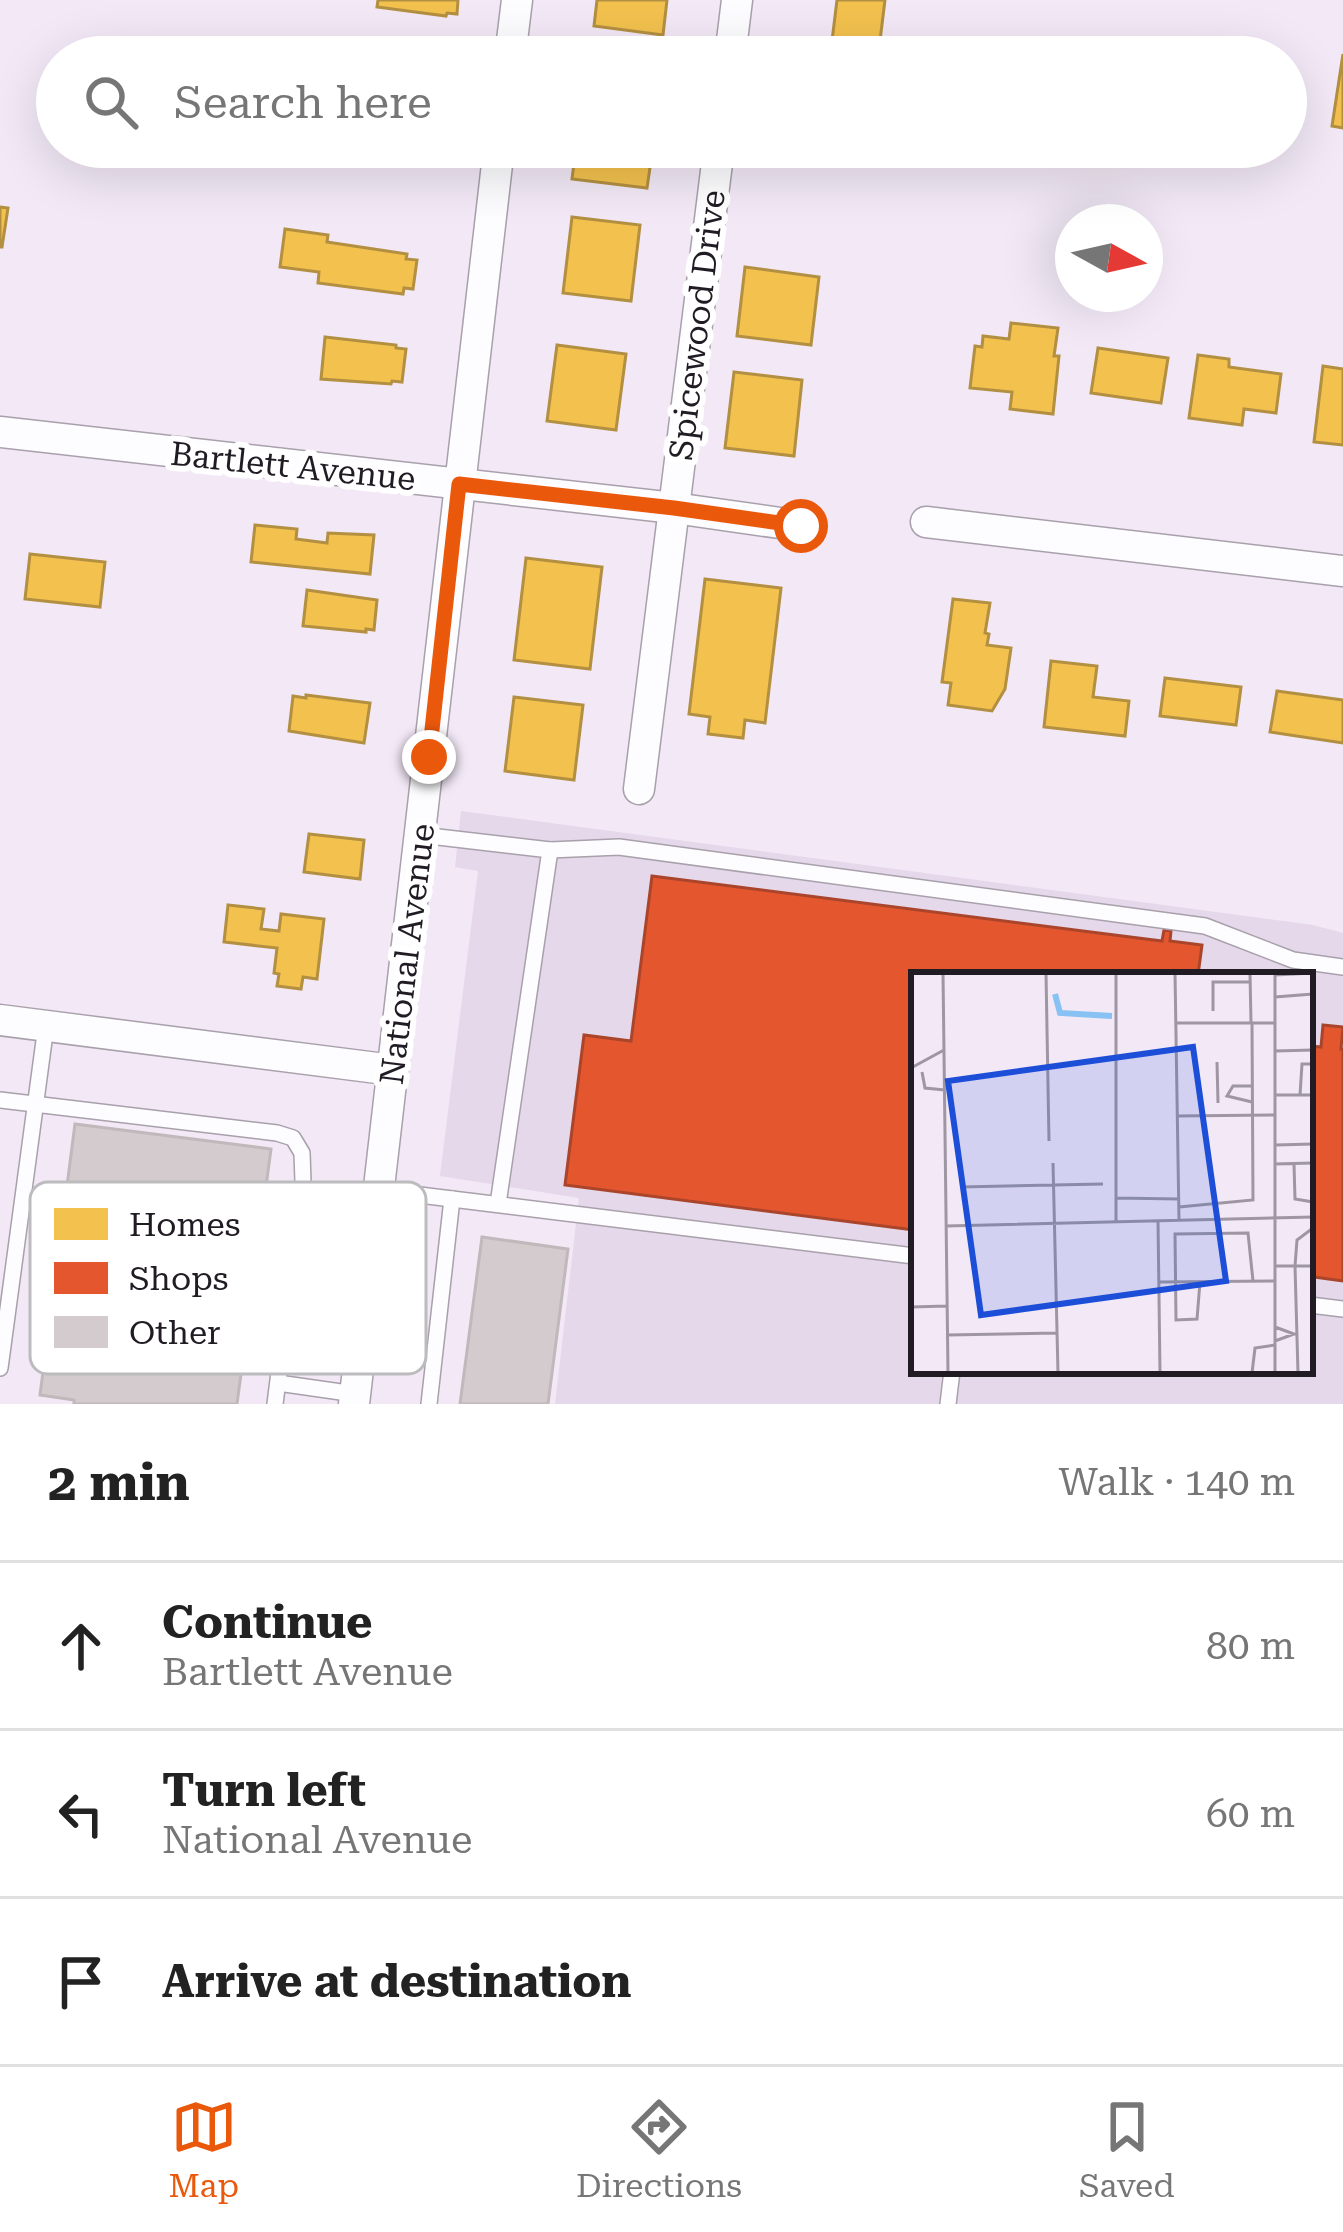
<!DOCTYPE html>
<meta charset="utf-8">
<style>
:root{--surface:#fff;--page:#f6f6f6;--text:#222;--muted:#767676;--line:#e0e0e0;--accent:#ea580c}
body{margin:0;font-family:"Roboto Serif",serif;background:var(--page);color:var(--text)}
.compass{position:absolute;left:1055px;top:204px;width:108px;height:108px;border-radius:50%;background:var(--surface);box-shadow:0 12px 48px #0002;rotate:98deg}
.stop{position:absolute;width:36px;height:36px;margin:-27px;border:9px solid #ea580c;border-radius:50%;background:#fff}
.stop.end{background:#ea580c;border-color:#fff;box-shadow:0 3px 12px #0008}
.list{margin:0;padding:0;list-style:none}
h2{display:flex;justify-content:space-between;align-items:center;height:156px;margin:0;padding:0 48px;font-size:51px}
h2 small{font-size:39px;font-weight:400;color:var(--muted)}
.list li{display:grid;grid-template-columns:78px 1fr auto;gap:36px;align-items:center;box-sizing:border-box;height:168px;padding:0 48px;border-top:3px solid var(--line)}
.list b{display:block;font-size:45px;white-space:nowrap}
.list p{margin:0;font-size:39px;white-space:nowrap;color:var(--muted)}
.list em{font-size:39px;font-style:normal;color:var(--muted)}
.icon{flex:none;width:66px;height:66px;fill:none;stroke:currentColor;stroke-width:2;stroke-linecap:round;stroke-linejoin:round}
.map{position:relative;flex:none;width:1343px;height:1404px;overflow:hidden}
.search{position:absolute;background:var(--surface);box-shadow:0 12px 48px #0002;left:36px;right:36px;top:36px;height:132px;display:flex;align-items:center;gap:30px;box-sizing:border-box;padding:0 42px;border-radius:66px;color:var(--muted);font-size:45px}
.sheet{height:660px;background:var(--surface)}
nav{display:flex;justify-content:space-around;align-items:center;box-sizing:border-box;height:168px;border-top:3px solid var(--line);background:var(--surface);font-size:33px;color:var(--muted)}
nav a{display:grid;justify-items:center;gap:6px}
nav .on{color:var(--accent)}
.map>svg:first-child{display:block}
</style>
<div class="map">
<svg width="1343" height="1404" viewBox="0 0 1343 1404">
<rect width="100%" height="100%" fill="#f2e8f6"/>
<path fill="#e4d8ea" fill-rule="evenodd" d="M 461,811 L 1313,925 L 1343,933 L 1343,1404 L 555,1404 L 579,1198 L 440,1176 L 478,871 L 455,867 ZM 914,975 L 1310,975 L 1310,1371 L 914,1371 Z"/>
<g fill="#f2c14e" stroke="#b38f41" stroke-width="3">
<path d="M 378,0 L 458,0 L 457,14 L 447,13 L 446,16 L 377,7 Z"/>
<path d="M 597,0 L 667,0 L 663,35 L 594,26 Z"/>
<path d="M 837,0 L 885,0 L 878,57 L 830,57 Z"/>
<path d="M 1343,54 L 1343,128 L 1332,126 Z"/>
<path d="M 576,147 L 653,147 L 647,188 L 572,179 Z"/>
<path d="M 0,207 L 8,208 L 2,247 L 0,247 Z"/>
<path d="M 572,217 L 640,225 L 631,301 L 563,293 Z"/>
<path d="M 285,229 L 328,235 L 327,242 L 407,254 L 406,259 L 417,260 L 413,289 L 404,288 L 403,294 L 318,283 L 319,272 L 280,267 Z"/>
<path d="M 745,267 L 819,277 L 811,345 L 737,336 Z"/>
<path d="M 1011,323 L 1058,328 L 1054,356 L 1059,356 L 1053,414 L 1010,409 L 1012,392 L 970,388 L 975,346 L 982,347 L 983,336 L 1009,339 Z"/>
<path d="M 325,337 L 396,345 L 396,348 L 406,349 L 402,382 L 392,381 L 391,384 L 321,379 Z"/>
<path d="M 557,345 L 626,354 L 616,430 L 547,421 Z"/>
<path d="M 1098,348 L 1168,358 L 1161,403 L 1091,393 Z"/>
<path d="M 1198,355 L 1229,359 L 1229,367 L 1281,374 L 1276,413 L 1244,409 L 1242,425 L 1189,418 Z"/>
<path d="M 1323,366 L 1343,369 L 1343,445 L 1314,442 Z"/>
<path d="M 734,372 L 802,380 L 794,456 L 725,448 Z"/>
<path d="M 255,525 L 297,529 L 296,539 L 327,543 L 328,533 L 374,535 L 370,574 L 251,562 Z"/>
<path d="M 30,554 L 105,562 L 100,607 L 25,599 Z"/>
<path d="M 526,558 L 602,567 L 590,669 L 514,660 Z"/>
<path d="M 705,579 L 781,588 L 765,723 L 745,720 L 743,738 L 708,734 L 710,717 L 689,714 Z"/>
<path d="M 307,590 L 377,600 L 374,630 L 366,629 L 366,632 L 303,626 Z"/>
<path d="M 953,599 L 990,603 L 985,633 L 989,634 L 987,645 L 1011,648 L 1005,689 L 992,711 L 948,705 L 951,683 L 942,682 Z"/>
<path d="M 1051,661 L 1097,666 L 1093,697 L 1129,701 L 1125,736 L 1044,727 Z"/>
<path d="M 1165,678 L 1241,687 L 1236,725 L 1160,716 Z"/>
<path d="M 1277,691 L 1343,700 L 1343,743 L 1270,732 Z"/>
<path d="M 306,695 L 370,703 L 364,743 L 289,731 L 293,696 L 306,698 Z"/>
<path d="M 514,697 L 583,705 L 574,780 L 505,771 Z"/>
<path d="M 309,834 L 364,840 L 360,879 L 304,872 Z"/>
<path d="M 228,905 L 264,909 L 261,929 L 279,931 L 281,914 L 324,919 L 317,979 L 303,977 L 301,989 L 277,986 L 279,974 L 274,973 L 277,948 L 224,942 Z"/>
</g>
<g fill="#e4572e" stroke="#aa452b" stroke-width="3">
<path d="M 652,876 L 1162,941 L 1164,930 L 1171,931 L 1170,941 L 1202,945 L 1198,975 L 914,975 L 914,1230 L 565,1185 L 584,1035 L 631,1041 Z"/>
<path d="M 1323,1025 L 1343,1027 L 1341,1049 L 1343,1049 L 1343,1281 L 1314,1277 L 1313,1281 L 1310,1280 L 1310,1046 L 1321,1047 Z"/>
</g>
<g fill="#d3cbcd" stroke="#c0b8ba" stroke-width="3">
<path d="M 75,1124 L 271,1149 L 237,1404 L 74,1404 L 74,1400 L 40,1395 Z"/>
<path d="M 482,1237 L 568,1249 L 548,1404 L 460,1404 Z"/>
</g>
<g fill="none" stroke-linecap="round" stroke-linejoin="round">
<g stroke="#a8a0ab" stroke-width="18">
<g id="lane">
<path d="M 421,835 L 550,850 L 498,1204"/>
<path d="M 550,850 L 619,847 L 1205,926 L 1293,960 L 1343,967"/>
<path d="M 0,1100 L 277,1133 L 293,1138 L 302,1153 L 303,1182 L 275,1404"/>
<path d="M 379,1190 L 914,1256"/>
<path d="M 1310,1305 L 1343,1309"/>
<path d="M 0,1368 L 46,1026"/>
<path d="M 278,1383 L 355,1394"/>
<path d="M 429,1404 L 452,1199"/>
<path d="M 948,1404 L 952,1371"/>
</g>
</g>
<g stroke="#a8a0ab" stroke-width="33">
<g id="street">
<path d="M 510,57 L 517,0"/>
<path d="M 730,57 L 737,0"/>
<path d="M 0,432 L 674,508 L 801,526"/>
<path d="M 926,522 L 1343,571"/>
<path d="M 639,789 L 719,147"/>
<path d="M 0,1020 L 393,1070"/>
<path d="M 354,1404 L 499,147"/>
</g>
</g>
<use href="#lane" stroke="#fdfcfe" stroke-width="15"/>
<use href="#street" stroke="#fdfcfe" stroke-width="30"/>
</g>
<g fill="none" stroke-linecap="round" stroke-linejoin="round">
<path stroke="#ea580c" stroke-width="15" d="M 429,757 L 459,484 L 674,508 L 801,526"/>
</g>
<g text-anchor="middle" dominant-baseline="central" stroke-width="12" stroke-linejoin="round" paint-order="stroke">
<g font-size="33" fill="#211b24" stroke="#fff">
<text transform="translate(697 325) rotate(-83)">Spicewood Drive</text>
<text transform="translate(293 466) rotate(6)">Bartlett Avenue</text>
<text transform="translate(407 954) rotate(-83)">National Avenue</text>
</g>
</g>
<g transform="translate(911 972)">
<rect width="402" height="402" fill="#f2e8f6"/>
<path fill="none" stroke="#88c1f3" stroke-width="6" d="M 144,22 L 149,41 L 201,44"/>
<path fill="none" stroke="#9e96a2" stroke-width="3" d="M 32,1 L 37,401M 135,1 L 138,169M 205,1 L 205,226M 264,1 L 268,248M 339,1 L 340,51M 364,3 L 402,1M 364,25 L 402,22M 302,39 L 302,10 L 339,10M 265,51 L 364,51M 364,79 L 402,78M 306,90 L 307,131M 0,96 L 33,78M 11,100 L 14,116 L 34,118M 364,123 L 402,123M 389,123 L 391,92 L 402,92M 341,130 L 316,124 L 322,114 L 341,114M 266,144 L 363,143M 365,173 L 402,172M 142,191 L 147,401M 363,192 L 402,191M 383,192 L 384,227 L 402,230M 49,215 L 192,212M 268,235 L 342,228 L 341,51M 247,248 L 249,401M 205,249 L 205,226 L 268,227M 35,254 L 402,245M 365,294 L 384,294 L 386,268 L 402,256M 248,310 L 363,309M 289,310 L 286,347 L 265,348 L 264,262 L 337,261 L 342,309M 0,335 L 36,334M 364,355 L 383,362 L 364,369M 36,363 L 146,361M 341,401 L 344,376 L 364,373M 364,401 L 364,1M 387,401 L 384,294 L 402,294"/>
<path fill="#1d4ed8" fill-opacity="0.15" stroke="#1d4ed8" stroke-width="6" d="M 282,75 L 315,309 L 70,343 L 37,109 Z"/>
<rect width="402" height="402" fill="none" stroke="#211b24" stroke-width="6"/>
</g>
<rect x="30" y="1182" width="396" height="192" rx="18" fill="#fff" stroke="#bcbbbd" stroke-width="3"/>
<rect x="54" y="1208" width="54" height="32" fill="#f2c14e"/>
<rect x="54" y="1262" width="54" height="32" fill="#e4572e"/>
<rect x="54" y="1316" width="54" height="32" fill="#d3cbcd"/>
<g font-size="33" fill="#211b24">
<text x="129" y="1236">Homes</text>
<text x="129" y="1290">Shops</text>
<text x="129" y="1344">Other</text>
</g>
</svg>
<svg class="compass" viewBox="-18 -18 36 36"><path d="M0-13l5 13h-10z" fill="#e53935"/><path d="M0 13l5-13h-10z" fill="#767676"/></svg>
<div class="stop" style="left:801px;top:526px"></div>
<div class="stop end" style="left:429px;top:757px"></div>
<div class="search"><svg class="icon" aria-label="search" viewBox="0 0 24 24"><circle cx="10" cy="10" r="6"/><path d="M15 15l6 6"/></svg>Search here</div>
</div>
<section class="sheet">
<h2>2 min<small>Walk · 140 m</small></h2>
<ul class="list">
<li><svg class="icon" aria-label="ahead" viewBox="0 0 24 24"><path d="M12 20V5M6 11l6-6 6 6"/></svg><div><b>Continue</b><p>Bartlett Avenue</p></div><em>80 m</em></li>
<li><svg class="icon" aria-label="left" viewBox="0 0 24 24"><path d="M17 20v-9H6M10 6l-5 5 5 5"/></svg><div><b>Turn left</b><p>National Avenue</p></div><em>60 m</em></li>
<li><svg class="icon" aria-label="arrive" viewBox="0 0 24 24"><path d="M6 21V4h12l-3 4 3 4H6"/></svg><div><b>Arrive at destination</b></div></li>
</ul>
</section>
<nav>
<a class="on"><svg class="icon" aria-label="map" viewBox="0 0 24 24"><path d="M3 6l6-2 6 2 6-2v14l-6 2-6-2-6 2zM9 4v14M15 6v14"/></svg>Map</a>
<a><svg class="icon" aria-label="directions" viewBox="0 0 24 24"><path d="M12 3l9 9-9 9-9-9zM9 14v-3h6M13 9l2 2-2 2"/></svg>Directions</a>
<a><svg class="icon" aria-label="saved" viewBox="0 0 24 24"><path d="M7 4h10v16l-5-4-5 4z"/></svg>Saved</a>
</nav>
